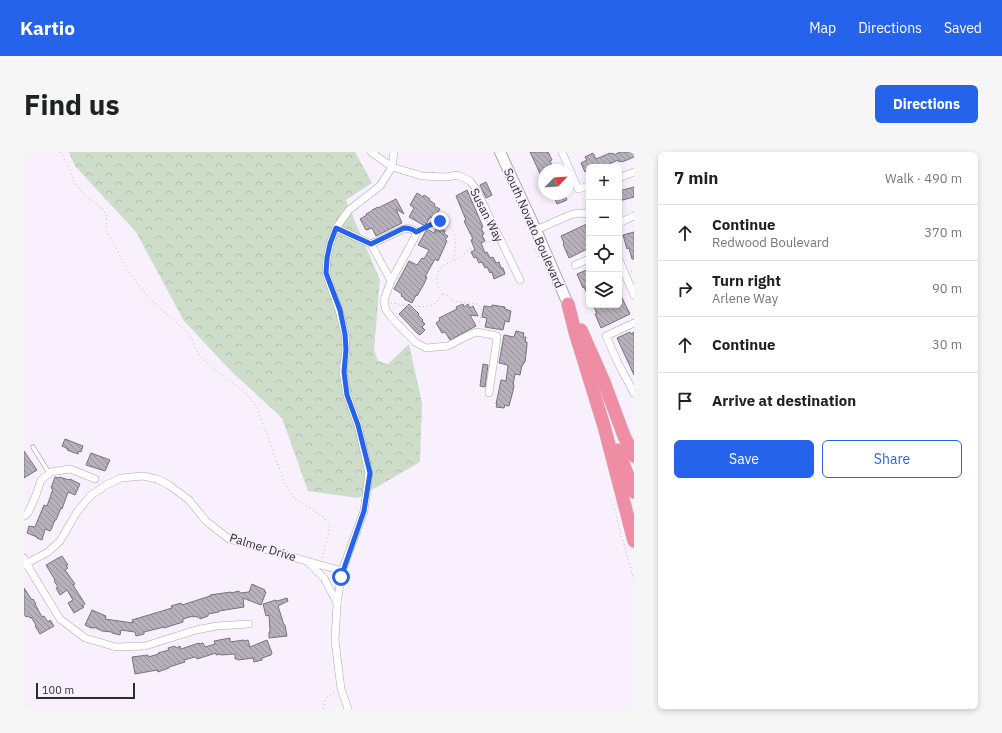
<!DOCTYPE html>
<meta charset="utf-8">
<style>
:root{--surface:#fff;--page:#f6f6f6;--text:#202124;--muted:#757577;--line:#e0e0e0;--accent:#2563eb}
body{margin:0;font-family:"IBM Plex Sans",sans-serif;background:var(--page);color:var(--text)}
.controls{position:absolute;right:12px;top:12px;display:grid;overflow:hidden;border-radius:6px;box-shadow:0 2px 6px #0003}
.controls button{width:36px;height:36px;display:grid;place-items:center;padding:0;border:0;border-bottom:1px solid var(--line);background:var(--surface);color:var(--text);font:20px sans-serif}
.compass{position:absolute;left:514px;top:12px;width:36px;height:36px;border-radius:50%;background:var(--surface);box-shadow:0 2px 6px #0003;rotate:65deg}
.scale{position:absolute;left:12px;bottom:10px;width:99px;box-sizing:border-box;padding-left:4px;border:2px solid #2e2c30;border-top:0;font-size:11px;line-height:14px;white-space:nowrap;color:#2e2c30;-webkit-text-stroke:3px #f8f1fd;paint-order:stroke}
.stop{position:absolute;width:12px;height:12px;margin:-9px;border:3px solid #2563eb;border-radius:50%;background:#fff}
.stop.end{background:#2563eb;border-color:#fff;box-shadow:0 1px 4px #0008}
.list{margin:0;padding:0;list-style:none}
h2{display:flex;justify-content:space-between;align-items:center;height:52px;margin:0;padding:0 16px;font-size:17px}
h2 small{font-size:13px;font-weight:400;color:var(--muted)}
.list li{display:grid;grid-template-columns:26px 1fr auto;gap:12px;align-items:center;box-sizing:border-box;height:56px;padding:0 16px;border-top:1px solid var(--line)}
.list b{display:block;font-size:15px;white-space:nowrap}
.list p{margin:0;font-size:13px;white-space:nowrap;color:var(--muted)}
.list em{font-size:13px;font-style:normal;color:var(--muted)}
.actions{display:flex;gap:8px;padding:12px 16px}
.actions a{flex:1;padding:9px 0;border:1px solid var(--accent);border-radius:6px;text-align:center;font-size:14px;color:var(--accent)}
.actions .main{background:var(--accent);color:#fff}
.icon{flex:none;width:22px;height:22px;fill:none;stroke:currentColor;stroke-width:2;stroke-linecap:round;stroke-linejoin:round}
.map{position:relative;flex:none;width:610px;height:557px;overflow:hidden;border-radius:6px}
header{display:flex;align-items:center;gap:24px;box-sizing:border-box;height:56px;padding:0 20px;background:var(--accent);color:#fff}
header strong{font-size:19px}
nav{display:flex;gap:22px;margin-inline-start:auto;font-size:14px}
.intro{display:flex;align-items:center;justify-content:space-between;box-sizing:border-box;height:96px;padding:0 24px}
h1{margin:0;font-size:28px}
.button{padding:10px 18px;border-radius:6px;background:var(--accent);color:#fff;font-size:14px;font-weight:700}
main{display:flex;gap:24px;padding:0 24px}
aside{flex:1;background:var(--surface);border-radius:6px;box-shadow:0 2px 6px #0003}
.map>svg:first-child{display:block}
</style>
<header>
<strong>Kartio</strong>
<nav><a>Map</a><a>Directions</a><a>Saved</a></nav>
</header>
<div class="intro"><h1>Find us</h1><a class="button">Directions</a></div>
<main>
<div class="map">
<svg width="610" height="557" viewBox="0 0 610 557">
<defs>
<pattern id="forest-crowns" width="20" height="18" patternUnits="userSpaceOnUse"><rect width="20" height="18" fill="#cdddca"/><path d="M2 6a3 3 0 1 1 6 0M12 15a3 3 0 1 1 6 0" fill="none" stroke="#b0beae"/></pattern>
<pattern id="building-back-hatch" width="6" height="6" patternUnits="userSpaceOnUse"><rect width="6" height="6" fill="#b7b1bc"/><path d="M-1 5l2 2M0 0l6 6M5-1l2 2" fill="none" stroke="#959099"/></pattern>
</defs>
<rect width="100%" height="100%" fill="#f8f1fd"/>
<path fill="url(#forest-crowns)" d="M 45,0 L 331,0 L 348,31 L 322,48 L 356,128 L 350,198 L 354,209 L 364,212 L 385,192 L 398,251 L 396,310 L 334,346 L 284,339 L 258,266 L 208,220 L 160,169 L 112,80 L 51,14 Z"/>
<g fill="url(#building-back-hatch)" stroke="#78727c">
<path d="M 506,0 L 524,0 L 528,8 L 526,9 L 529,16 L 524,18 L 520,18 L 520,30 Z"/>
<path d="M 596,0 L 608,0 L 610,5 L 598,10 L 597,9 L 595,10 L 594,8 L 585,12 L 585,13 L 581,15 L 565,15 L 565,18 L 561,20 L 557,11 L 563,8 L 561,5 L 569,1 L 572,7 L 586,1 L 587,2 L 589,1 L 590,3 Z"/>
<path d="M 462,30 L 468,43 L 462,46 L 456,33 Z"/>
<path d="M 610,35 L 610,45 L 595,49 L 595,39 Z"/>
<path d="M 443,38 L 459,75 L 457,76 L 460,82 L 458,83 L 461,89 L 457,91 L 461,101 L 463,100 L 466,106 L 469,105 L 472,111 L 475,110 L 477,116 L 479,116 L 481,122 L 470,127 L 468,120 L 466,121 L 463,115 L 461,116 L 458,110 L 455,111 L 452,105 L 450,106 L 447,100 L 451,98 L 447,88 L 449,87 L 440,69 L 442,68 L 432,44 Z"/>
<path d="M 393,41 L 399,45 L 400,43 L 406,47 L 405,48 L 411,52 L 410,54 L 416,57 L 410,67 L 406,65 L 401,74 L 385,65 L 390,56 L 386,53 Z"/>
<path d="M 529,42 L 540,42 L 543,48 L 533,52 Z"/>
<path d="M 372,47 L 380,62 L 372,57 L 378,71 L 352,84 L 348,76 L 343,78 L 343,77 L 342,78 L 336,67 L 343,63 L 342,62 L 348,59 L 348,58 L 354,55 L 354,56 Z"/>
<path d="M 565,71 L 565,96 L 545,106 L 539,92 L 540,91 L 537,84 Z"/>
<path d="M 413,75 L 421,79 L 420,82 L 424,84 L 421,88 L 423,89 L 414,109 L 411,107 L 401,125 L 403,125 L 400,132 L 393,144 L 392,143 L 388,151 L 380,147 L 381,146 L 377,144 L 378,142 L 370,137 L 385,109 L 393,113 L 398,106 L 400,107 L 405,98 L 394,93 L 403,77 L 410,81 Z"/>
<path d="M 610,80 L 610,107 L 608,107 L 605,96 L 603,97 L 599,83 Z"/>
<path d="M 565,117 L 565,146 L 560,135 L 559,136 L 553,122 Z"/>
<path d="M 595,140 L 606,162 L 577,176 L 571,162 L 573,162 L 570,155 L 574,153 L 595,153 Z"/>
<path d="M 385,152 L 395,162 L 394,163 L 399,168 L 398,169 L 401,172 L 398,175 L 401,178 L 396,183 L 393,181 L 375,162 Z"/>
<path d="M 439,152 L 440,155 L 444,152 L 446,156 L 449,154 L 454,164 L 446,163 L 452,174 L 426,188 L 421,180 L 418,181 L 412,171 L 416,168 L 415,166 L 433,157 L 432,155 Z"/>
<path d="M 468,153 L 481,155 L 481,157 L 487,159 L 485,170 L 481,169 L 479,178 L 461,175 L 463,166 L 458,165 L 460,154 L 468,155 Z"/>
<path d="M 492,179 L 500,181 L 499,185 L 502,185 L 501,190 L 503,190 L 503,193 L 501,210 L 500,210 L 499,213 L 498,213 L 496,223 L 491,222 L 489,233 L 490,233 L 489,239 L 485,254 L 481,253 L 480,256 L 472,255 L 473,252 L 472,252 L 477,228 L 478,228 L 482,229 L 484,213 L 475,211 L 480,183 L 490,185 Z"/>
<path d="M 606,180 L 607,182 L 610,180 L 610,223 L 593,186 Z"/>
<path d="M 459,212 L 464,213 L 461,235 L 456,234 Z"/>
<path d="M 41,287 L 59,294 L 57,300 L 55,299 L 54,302 L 43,298 L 44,297 L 38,294 Z"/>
<path d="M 0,299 L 13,318 L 0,326 Z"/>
<path d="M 67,301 L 86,308 L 81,319 L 62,313 Z"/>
<path d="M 31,325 L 34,326 L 35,325 L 45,328 L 46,327 L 56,332 L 51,343 L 44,340 L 38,357 L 37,356 L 32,368 L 31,368 L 27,378 L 26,379 L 21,377 L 18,388 L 13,386 L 13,385 L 3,381 L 5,374 L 11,375 L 20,353 L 23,354 L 29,337 L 27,336 Z"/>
<path d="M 38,404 L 44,413 L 42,414 L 44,416 L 41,418 L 51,432 L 49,433 L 61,452 L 58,454 L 60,455 L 50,461 L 44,451 L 49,448 L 43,438 L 36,443 L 32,436 L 34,435 L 30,429 L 31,428 L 22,413 Z"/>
<path d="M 228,432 L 241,438 L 240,439 L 242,440 L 237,453 L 219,446 L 220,455 L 195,459 L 195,460 L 184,462 L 184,464 L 176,467 L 175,465 L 172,465 L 172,464 L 169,465 L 169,464 L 159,467 L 159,470 L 140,476 L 140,475 L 120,480 L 120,482 L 112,484 L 111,480 L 97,478 L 96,483 L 88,481 L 88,480 L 78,479 L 70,475 L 70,476 L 67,476 L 61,473 L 68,458 L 82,464 L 81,467 L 109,471 L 108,468 L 148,456 L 147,454 L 157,451 L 158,453 L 186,444 L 186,443 L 207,440 L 207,441 L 215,439 L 216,441 L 225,440 Z"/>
<path d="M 0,436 L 8,448 L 9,447 L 12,452 L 11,452 L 18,465 L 20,464 L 24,470 L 26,468 L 30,474 L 16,482 L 11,474 L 12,473 L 7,465 L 6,466 L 4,464 L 2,465 L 0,462 Z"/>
<path d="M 263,446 L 264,449 L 254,454 L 260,473 L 261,473 L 263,484 L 245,486 L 245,480 L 246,480 L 246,478 L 245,463 L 242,464 L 239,452 L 252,448 L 253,449 Z"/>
<path d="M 206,486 L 206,490 L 220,488 L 221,489 L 224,488 L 226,495 L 243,488 L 248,501 L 247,503 L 238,506 L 238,508 L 230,510 L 229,506 L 214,508 L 214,507 L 211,507 L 211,502 L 197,503 L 197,502 L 192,503 L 192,501 L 173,507 L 173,506 L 172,506 L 171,505 L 160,508 L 161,510 L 145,515 L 145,516 L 134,520 L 133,518 L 111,522 L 108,505 L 124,503 L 124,505 L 135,502 L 134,501 L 145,498 L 144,496 L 151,494 L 152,496 L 156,494 L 157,497 L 175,491 L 176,492 L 179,491 L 181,495 L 191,492 L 190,489 Z"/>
</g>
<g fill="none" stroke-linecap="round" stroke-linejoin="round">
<g stroke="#ada7b2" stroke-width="5">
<path id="service" d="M 9,295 L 25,321"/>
</g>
<g stroke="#ada7b2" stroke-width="8">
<g id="minor">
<path d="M 347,0 L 368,15 L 398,24 L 422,25 L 434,23 L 446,29 L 452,37 L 496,128"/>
<path d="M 538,0 L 554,37 L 565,34"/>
<path d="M 595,26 L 610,20"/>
<path d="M 595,71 L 610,64"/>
<path d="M 312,76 L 347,92 L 367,129"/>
<path d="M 512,78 L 546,63 L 555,61 L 565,62"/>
<path d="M 347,92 L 380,77 C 385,76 389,77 392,80 L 391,85 L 367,129 L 361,145 L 360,150 L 362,158 L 367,165 L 391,190 L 402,196 L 424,194 L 445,183 L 453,180 L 473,184 L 473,186 L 465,241"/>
<path d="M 595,108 L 610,143"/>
<path d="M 551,113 L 565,107"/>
<path d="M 610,171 L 582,184 L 594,211 L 610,241"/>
<path d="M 0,364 L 4,361 L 12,343 L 17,328 L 27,320 L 46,317 L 71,327"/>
<path d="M 0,406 L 2,411 L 36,467 L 61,486 L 92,495 L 121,494 L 172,478 L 193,474 L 225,472"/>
<path d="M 285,411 L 300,426 L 313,451"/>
<path d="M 0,413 L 24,400 L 36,389 L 53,360 L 66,344 L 82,333 L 97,326 L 119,324 L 133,327 L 145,333 L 165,348 L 182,369 L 205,387 L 318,419"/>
<path d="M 324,557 L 317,537 L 311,488 L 313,452 L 318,419 L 340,359 L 345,321 L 334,273 L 323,243 L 319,220 L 322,198 L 321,182 L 315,158 L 302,121 L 303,106 L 306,92 L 312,76 L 325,58 L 356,34 L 368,15 L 370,0"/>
</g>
</g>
<g stroke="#ada7b2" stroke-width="12">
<path id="secondary" d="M 476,0 L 512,78 L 544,152"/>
</g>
<g stroke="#d5d5d6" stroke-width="14">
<g id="motorway">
<path d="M 544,152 L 551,180 L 580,274 L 610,389"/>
<path d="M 557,178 L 580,230 L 600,284 L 610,304"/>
<path d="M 594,298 L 610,340"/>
</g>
</g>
<g stroke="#bab5be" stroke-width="1" stroke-dasharray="1 3" stroke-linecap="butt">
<path d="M 36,0 L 44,14 L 51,31 L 61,44 L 78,56 L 83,64 L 82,78 L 101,113 L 115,134 L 128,149 L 162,179 L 168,187 L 171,196 L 175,203 L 192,219 L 213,234 L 225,244 L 233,256 L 261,332 L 271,347 L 300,365 L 306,374 L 298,407"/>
<path d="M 398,77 L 406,73 L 416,69 C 420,71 424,73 427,76 C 433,83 431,100 430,108"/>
<path d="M 510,97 L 515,106"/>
<path d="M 607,120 L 610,118"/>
<path d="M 419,142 L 423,143 L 429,149 L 454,152 C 460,157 456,166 455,173"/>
<path d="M 367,151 C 379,152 403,159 413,150 C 415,147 417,144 418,142 C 412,133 410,121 419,114 C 423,111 429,110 433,107 C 437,105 440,102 443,99 C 451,94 460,91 469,89"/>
<path d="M 591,357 L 595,375 L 610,428"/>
<path d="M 299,557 L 302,546 L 311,540"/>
</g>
<use href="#service" stroke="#fff" stroke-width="3.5"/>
<use href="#minor" stroke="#fff" stroke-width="7"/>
<use href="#secondary" stroke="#fff" stroke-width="10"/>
<use href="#motorway" stroke="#ef8da4" stroke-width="13"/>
</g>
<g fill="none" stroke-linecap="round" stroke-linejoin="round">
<path stroke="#2563eb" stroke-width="5" d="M 317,425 L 340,359 L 346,321 L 334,273 L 323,243 L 320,220 L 322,198 L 321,182 L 316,158 L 302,121 L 303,106 L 306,92 L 312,76 L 347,92 L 380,76 C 385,76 389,77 392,80 L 406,73 L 416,69"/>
</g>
<g text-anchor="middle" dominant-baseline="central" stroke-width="3" stroke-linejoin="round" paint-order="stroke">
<g font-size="12" fill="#2e2c30" stroke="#f8f1fd">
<text transform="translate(463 63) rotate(63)">Susan Way</text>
<text transform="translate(510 76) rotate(66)">South Novato Boulevard</text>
<text transform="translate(239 395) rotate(17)">Palmer Drive</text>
</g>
</g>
</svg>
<div class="controls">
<button>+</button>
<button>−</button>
<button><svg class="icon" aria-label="locate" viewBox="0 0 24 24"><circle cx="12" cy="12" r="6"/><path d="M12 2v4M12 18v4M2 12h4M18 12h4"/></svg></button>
<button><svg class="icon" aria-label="layers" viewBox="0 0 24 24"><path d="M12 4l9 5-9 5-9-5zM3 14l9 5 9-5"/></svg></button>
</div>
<svg class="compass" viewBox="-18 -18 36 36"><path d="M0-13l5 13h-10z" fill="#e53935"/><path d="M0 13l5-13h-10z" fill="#757577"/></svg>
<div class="scale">100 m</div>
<div class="stop" style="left:317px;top:425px"></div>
<div class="stop end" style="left:416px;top:69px"></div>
</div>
<aside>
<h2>7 min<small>Walk · 490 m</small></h2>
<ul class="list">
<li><svg class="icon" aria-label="ahead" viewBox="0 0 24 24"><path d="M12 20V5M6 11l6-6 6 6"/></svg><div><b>Continue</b><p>Redwood Boulevard</p></div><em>370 m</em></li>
<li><svg class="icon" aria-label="right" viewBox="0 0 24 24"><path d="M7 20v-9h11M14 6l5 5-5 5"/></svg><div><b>Turn right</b><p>Arlene Way</p></div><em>90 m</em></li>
<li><svg class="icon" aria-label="ahead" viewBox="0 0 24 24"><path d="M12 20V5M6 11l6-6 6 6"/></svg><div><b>Continue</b></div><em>30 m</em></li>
<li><svg class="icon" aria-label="arrive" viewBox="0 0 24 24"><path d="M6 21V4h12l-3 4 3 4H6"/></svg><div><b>Arrive at destination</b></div></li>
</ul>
<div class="actions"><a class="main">Save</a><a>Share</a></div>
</aside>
</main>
